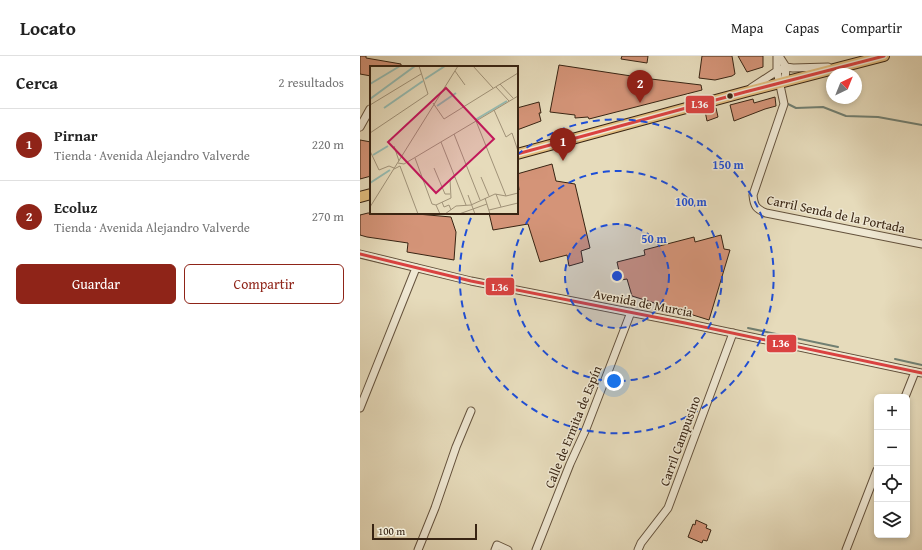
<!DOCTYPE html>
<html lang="es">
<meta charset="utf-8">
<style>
:root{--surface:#fff;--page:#f6f6f6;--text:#222;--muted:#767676;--line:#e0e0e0;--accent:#8f2418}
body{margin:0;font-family:"Gentium Book Plus",serif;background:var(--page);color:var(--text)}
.controls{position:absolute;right:12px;bottom:12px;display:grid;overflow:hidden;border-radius:6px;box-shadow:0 2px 6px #0003}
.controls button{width:36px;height:36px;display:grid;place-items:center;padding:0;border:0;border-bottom:1px solid var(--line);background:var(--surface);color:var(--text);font:20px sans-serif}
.compass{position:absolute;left:466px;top:12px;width:36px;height:36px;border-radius:50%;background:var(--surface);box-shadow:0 2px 6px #0003;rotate:43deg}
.scale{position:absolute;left:12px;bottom:10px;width:105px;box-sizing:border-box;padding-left:4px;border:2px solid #382413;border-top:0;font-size:11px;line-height:14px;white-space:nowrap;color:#382413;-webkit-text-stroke:3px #efe8d3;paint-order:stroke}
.you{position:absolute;left:254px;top:325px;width:14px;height:14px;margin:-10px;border:3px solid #fff;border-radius:50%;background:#1a73e8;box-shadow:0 0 0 6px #1a73e833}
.badge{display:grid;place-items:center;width:26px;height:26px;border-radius:50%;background:var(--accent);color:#fff;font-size:13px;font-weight:700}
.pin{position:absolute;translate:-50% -33px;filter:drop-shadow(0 1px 2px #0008)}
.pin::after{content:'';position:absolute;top:21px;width:14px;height:12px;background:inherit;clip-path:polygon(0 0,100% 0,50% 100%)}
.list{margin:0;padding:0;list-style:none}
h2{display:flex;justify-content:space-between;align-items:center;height:52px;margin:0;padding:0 16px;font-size:17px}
h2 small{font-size:13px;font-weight:400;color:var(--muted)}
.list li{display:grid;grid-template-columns:26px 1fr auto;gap:12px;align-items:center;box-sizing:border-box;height:72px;padding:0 16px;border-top:1px solid var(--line)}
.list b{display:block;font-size:15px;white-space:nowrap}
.list p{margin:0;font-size:13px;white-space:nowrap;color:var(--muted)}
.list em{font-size:13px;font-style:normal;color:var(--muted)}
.actions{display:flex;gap:8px;padding:12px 16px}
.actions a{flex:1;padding:9px 0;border:1px solid var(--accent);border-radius:6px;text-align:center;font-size:14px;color:var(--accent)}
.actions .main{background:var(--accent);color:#fff}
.icon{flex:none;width:22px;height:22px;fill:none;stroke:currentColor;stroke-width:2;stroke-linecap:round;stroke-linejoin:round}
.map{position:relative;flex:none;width:562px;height:494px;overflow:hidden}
header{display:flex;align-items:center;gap:24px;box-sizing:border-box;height:56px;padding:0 20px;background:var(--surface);border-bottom:1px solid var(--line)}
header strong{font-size:19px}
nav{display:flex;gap:22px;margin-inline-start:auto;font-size:14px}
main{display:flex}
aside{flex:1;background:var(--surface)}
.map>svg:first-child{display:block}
</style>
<header>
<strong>Locato</strong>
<nav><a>Mapa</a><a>Capas</a><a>Compartir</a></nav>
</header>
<main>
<aside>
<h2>Cerca<small>2 resultados</small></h2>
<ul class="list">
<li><span class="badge">1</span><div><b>Pirnar</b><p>Tienda · Avenida Alejandro Valverde</p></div><em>220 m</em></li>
<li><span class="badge">2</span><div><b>Ecoluz</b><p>Tienda · Avenida Alejandro Valverde</p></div><em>270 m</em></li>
</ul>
<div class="actions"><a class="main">Guardar</a><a>Compartir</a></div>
</aside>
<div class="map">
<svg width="562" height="494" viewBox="0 0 562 494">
<rect width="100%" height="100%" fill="#e6dbbb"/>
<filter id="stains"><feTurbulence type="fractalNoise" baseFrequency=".005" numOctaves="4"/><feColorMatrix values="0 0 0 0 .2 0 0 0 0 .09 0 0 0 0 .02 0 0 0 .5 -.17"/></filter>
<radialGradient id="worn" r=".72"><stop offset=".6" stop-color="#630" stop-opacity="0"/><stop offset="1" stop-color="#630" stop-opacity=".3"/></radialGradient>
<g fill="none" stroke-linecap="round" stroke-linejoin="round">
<g stroke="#707f72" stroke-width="2">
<path d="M 428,48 L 436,52 L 463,51 L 486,60 L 518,61 L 562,69"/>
<path d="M 388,272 L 478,291"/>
<path d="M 535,303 L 562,309"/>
</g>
</g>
<g fill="#d49478" stroke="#382413">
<path d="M 0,0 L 6,0 L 6,2 L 41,8 L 41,11 L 11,11 L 11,20 L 0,18 Z"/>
<path d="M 262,0 L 288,0 L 287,7 L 261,3 Z"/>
<path d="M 342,0 L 372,0 L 375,18 L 372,20 L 355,24 L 339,22 Z"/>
<path d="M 378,0 L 403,0 L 403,11 L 387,16 Z"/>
<path d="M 199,9 L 291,23 L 341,29 L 342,34 L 229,63 L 228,61 L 215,62 L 215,59 L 190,56 Z"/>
<path d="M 415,41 L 416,50 L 405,53 L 374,65 L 370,49 L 393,43 L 394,47 Z"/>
<path d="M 179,46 L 181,57 L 179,57 L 181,65 L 157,74 L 157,52 Z"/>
<path d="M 356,52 L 358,61 L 347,65 L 345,55 Z"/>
<path d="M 0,84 L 11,86 L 11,120 L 0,123 Z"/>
<path d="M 192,108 L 196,125 L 215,128 L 230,192 L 221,195 L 223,206 L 209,210 L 207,199 L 180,206 L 168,168 L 133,174 L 129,157 L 157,157 L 157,134 L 159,134 L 157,118 Z"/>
<path d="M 8,157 L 46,157 L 91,161 L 96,176 L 94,204 L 47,196 L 48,187 L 7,181 L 0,179 L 0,159 Z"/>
<path d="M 361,179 L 364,193 L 370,194 L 349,264 L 272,240 L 267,223 L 261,224 L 257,206 L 285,199 L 284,194 L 334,181 L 335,186 Z"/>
<path d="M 336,464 L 347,469 L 346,472 L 351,474 L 347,485 L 343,484 L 342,487 L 328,481 L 333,468 L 335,469 Z"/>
</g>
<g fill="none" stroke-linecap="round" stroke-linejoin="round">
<g stroke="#64523d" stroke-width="9">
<g id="minor">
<path d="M 419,0 L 426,11 L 433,12 L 468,11"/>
<path d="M 425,26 L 426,11 L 417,15 L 424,48 L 393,139 C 394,150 396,153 406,157 L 562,188"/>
<path d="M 391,32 L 417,15 L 417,0"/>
<path d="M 0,71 L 10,53"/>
<path d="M 0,198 L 111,225 L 325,267 L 562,317"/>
<path d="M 545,341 L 555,316"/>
<path d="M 0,352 L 56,212"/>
<path d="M 58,494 L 75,452 L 96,391 L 111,355"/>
<path d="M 135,494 L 137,489 L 148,494"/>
<path d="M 176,494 L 210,408 L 226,373 L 271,256"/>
<path d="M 278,494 L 281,487 L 308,452 L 373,277"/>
<path d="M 486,494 L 517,414"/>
</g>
</g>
<g stroke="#382413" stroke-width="12">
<g id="primary">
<path d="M 157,98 L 385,36 L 524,0"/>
<path d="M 0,141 L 11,138"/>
</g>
</g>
<use href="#minor" stroke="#efe8d3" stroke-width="7"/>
<use href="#primary" stroke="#e3be7e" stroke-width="10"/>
<g stroke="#efe8d3" stroke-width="6">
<g id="bus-1">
<path d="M 157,98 L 385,36 L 524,0"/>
<path d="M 0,198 L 111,225 L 325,267 L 562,317"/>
</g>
</g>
<use href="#bus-1" stroke="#da4241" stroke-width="3"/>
</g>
<circle cx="257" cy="220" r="52" fill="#1d4ed8" fill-opacity=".12"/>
<g fill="none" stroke="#1d4ed8" stroke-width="2" stroke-dasharray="7 5">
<circle cx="257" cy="220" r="52"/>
<circle cx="257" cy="220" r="105"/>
<path d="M157 99A157 157 0 1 1 113 157"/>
</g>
<circle fill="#382413" stroke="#efe8d3" stroke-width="1.5" cx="370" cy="40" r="3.5"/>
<g text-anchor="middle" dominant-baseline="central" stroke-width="3" stroke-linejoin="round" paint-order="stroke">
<g font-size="13" fill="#382413" stroke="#efe8d3">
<text transform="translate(476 158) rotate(12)">Carril Senda de la Portada</text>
<text transform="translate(283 247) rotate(11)">Avenida de Murcia</text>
<text transform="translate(213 371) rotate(-68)">Calle de Ermita de Espín</text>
<text transform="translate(320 385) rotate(-70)">Carril Campusino</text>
</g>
</g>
<g transform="translate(10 10)">
<rect width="148" height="148" fill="#e6dbbb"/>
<path fill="none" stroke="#96bbb1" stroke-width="2" d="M 55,13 L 75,0M 0,18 L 30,0M 0,33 L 45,0M 67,40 L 86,27M 14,42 L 53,15M 105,54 L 137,35M 3,89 L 18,80M 0,117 L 20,104"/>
<path fill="none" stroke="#a09278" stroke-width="1" d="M 103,0 L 123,22M 85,5 L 95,19M 130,18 L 143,32M 126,21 L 139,35M 63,37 L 74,53 L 148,7M 0,39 L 51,8M 124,44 L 136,71 L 142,67 L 148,85M 106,55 L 136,130M 0,67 L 58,28 L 49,0M 84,68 L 110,134M 71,76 L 96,139M 24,80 L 29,95M 0,85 L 9,104 L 19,100 L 24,102M 45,92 L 62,138 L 66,139 L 70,148M 28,97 L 34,98 L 148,30M 64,102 L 75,128 L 80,128M 24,103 L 30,100 L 48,148M 111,111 L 119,130M 126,128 L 131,141M 98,129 L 105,148M 115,132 L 120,148M 72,136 L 74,141 L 79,139 L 81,144M 66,139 L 81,132 L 80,113 L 85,111M 0,141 L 88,0M 119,144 L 148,137M 75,148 L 86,140 L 101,139 L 125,128 L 136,130 L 148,127M 89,148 L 117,138"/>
<path fill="#c2185b" fill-opacity="0.15" stroke="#c2185b" stroke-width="2" d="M 76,22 L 124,73 L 66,127 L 18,76 Z"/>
<rect width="148" height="148" fill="none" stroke="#382413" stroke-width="2"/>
</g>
<circle cx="257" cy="220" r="6" fill="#1d4ed8" stroke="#efe8d3" stroke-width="2"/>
<g font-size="12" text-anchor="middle" font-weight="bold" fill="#1d4ed8" stroke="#efe8d3" stroke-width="3" stroke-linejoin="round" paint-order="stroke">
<text x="368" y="113">150 m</text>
<text x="331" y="150">100 m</text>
<text x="294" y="187">50 m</text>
</g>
<g stroke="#efe8d3" stroke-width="1.5">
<rect x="325" y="39" width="30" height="19" rx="4" fill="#da4241"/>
<rect x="125" y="221" width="30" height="19" rx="4" fill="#da4241"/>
<rect x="406" y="278" width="31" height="19" rx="4" fill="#da4241"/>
</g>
<g font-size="11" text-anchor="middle" font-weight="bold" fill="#fff">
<text x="340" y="52">L36</text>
<text x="140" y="235">L36</text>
<text x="421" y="291">L36</text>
</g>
<rect width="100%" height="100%" filter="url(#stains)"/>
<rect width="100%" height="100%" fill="url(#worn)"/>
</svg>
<div class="controls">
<button>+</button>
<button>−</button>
<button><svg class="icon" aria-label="locate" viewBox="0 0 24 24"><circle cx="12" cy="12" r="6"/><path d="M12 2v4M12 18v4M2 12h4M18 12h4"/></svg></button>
<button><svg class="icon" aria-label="layers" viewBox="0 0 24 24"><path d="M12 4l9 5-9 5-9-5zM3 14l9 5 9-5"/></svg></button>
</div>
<svg class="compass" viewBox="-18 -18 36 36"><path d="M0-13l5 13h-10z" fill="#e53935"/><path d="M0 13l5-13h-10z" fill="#767676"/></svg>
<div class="scale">100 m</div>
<div class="you"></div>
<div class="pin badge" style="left:203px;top:105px">1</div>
<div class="pin badge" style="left:280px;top:47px">2</div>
</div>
</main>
